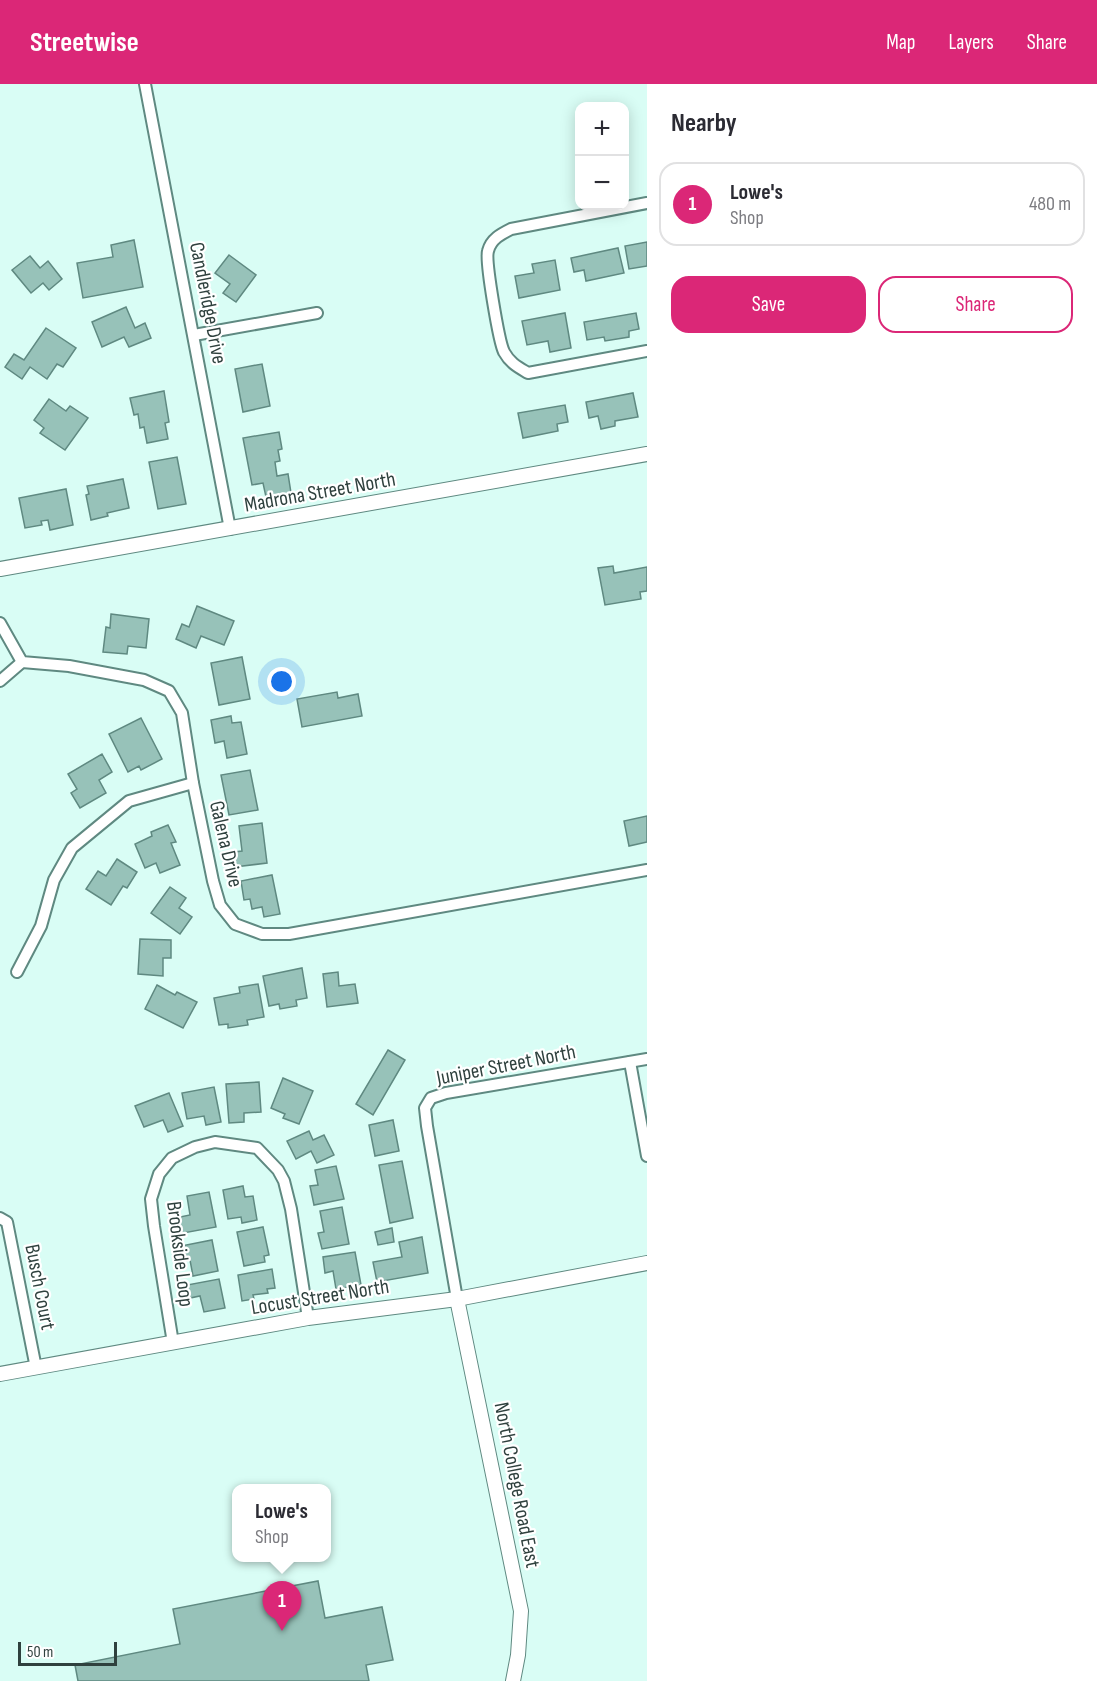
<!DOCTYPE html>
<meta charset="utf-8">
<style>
:root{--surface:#fff;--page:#f2f2f3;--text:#2b2b33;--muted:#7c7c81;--line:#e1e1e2;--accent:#db2777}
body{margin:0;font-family:"Sofia Sans Condensed",sans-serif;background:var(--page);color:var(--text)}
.controls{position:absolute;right:18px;top:18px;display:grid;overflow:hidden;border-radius:12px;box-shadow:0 3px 15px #0003}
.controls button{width:54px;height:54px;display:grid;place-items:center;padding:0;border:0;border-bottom:2px solid var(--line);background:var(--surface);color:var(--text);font:30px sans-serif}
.scale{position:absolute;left:18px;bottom:15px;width:99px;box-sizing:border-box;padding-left:6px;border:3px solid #2f413e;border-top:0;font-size:16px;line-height:21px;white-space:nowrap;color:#2f413e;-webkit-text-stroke:4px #fff;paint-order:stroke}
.you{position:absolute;left:282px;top:598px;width:21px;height:21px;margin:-15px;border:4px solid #fff;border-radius:50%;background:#1a73e8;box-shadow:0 0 0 9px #1a73e833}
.badge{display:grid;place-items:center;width:39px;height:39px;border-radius:50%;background:var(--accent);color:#fff;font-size:20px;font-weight:700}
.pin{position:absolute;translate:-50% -50px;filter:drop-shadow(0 2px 3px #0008)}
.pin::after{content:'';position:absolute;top:32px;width:21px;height:18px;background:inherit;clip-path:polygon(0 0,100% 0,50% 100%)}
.popup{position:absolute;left:232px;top:1400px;width:99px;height:78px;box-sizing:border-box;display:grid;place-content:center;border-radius:12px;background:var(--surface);filter:drop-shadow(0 2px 4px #0005);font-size:20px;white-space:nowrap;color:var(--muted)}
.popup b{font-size:22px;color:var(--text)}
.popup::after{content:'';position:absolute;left:50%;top:100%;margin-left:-12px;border:12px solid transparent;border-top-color:var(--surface)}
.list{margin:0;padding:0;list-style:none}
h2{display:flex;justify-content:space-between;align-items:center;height:78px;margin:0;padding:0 24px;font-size:26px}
h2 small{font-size:20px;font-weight:400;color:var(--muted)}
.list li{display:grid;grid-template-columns:39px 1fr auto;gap:18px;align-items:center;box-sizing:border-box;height:84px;margin:0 12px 12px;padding:0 12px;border:2px solid var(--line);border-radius:18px}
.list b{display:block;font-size:22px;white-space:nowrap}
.list p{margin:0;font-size:20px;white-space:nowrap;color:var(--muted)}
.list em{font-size:20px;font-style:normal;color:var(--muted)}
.actions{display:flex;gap:12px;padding:18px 24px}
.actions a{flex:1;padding:14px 0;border:2px solid var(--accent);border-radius:18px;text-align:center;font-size:21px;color:var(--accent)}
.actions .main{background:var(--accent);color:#fff}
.map{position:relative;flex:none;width:647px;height:1597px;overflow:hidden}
header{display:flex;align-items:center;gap:36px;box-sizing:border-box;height:84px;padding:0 30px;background:var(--accent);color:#fff}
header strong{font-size:28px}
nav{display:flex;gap:33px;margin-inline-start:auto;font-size:21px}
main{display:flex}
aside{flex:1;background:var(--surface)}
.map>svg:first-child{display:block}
</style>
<header>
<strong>Streetwise</strong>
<nav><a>Map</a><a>Layers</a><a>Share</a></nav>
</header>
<main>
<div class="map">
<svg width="647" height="1597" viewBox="0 0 647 1597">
<rect width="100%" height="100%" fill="#d9fdf5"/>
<g fill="#97c2b9" stroke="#5f8981" stroke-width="1.5">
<path d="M 134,156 L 143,203 L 83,214 L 77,179 L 113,173 L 111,161 Z"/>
<path d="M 647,158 L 647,182 L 629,185 L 625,162 Z"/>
<path d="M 618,164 L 624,189 L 586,197 L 584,186 L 574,188 L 571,174 Z"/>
<path d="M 229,171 L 256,191 L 236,218 L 223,209 L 230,200 L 215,189 Z"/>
<path d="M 30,172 L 40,184 L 48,177 L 62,195 L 49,206 L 43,199 L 31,209 L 12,186 Z"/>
<path d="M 555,176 L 560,206 L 519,214 L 515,192 L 534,189 L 532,180 Z"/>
<path d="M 126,223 L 135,244 L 145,239 L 151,254 L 129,263 L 124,253 L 102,263 L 92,238 Z"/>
<path d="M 565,229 L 571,264 L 550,268 L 548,257 L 527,261 L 522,237 Z"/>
<path d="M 636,229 L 639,245 L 629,247 L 629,253 L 605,257 L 604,253 L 587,256 L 584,238 Z"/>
<path d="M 46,244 L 76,264 L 63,283 L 57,280 L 47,295 L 30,283 L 22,295 L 5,283 L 14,270 L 24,276 Z"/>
<path d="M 262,280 L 270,322 L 243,328 L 235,285 Z"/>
<path d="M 164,307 L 169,338 L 165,339 L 168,355 L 147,359 L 144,343 L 140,344 L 138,330 L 134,331 L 130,314 Z"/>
<path d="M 633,309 L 638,333 L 615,337 L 615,342 L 601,345 L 598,332 L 589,334 L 586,318 Z"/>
<path d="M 49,315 L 66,327 L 70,322 L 88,334 L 65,366 L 40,349 L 44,344 L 34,336 Z"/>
<path d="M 565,321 L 568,338 L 557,340 L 558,347 L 523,354 L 518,329 Z"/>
<path d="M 279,348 L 282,365 L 278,366 L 280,377 L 275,378 L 277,392 L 288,390 L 291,409 L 266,413 L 263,399 L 252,401 L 243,354 Z"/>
<path d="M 177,373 L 186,420 L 158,425 L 149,378 Z"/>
<path d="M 123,395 L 129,424 L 107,429 L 108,432 L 91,436 L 86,411 L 89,410 L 87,402 Z"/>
<path d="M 66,405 L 73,441 L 50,446 L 48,436 L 41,437 L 42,441 L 25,444 L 19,414 Z"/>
<path d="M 613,482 L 614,489 L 647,483 L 647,507 L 640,508 L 641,515 L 605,521 L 598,484 Z"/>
<path d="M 197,522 L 234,537 L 224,561 L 201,552 L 196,564 L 176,555 L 182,540 L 189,543 Z"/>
<path d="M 111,530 L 149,535 L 146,564 L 128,562 L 127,570 L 103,568 L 106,543 L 110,544 Z"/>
<path d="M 242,573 L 250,615 L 219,621 L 211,579 Z"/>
<path d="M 337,608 L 338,614 L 358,610 L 362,632 L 302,643 L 297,615 Z"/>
<path d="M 231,632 L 232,639 L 241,638 L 247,670 L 227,674 L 224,657 L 215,659 L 211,636 Z"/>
<path d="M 141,634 L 162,675 L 141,686 L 139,682 L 128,688 L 109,650 Z"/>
<path d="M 102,670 L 112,688 L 99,696 L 106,709 L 80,724 L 71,709 L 77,705 L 68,690 Z"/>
<path d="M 250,686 L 258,726 L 229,731 L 221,691 Z"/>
<path d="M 647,732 L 647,758 L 629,762 L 624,737 Z"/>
<path d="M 262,739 L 267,779 L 235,783 L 234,768 L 242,767 L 239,742 Z"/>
<path d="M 168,741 L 176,758 L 171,759 L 180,781 L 160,789 L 156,779 L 145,784 L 135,760 L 152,752 L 151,748 Z"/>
<path d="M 117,775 L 137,788 L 127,804 L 123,802 L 111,821 L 86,805 L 98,787 L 106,792 Z"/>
<path d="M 272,791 L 280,830 L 264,833 L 262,823 L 252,825 L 250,815 L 244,816 L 241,797 Z"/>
<path d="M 170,803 L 186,814 L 179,824 L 192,833 L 180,850 L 151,829 Z"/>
<path d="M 140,855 L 171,856 L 171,874 L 163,874 L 163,892 L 138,890 Z"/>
<path d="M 302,884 L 307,914 L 296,916 L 297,922 L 280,925 L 279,920 L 269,922 L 263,892 Z"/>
<path d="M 338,888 L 339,902 L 355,900 L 358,919 L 327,923 L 323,890 Z"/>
<path d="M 258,900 L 264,933 L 247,936 L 248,941 L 228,944 L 228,940 L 219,941 L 214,914 L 240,909 L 239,903 Z"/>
<path d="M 157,901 L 175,911 L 177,908 L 197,918 L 183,944 L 145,925 Z"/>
<path d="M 388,966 L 405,976 L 373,1031 L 356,1020 Z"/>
<path d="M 283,994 L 313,1007 L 299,1040 L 283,1034 L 285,1030 L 271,1024 Z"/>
<path d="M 259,998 L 261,1028 L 244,1029 L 244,1038 L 229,1039 L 226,1000 Z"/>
<path d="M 214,1003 L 221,1038 L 206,1041 L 204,1032 L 187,1035 L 182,1009 Z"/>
<path d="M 169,1009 L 183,1042 L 168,1048 L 163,1036 L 144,1043 L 135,1022 Z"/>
<path d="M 393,1036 L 399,1067 L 375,1072 L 369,1041 Z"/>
<path d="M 309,1047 L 313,1056 L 324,1051 L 334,1071 L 317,1079 L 311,1067 L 296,1075 L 287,1057 Z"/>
<path d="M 402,1077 L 413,1134 L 390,1139 L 379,1081 Z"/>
<path d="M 336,1082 L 344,1115 L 314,1121 L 310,1102 L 318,1101 L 315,1086 Z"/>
<path d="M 243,1102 L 245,1113 L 253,1112 L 257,1136 L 242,1139 L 241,1133 L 228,1135 L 223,1106 Z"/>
<path d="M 209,1108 L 216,1143 L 178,1150 L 175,1134 L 190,1131 L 187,1112 Z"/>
<path d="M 342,1123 L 349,1160 L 322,1165 L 318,1149 L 324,1148 L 320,1127 Z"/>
<path d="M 263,1143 L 269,1171 L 264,1172 L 265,1178 L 244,1182 L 237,1148 Z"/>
<path d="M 392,1144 L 394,1158 L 378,1161 L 375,1148 Z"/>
<path d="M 422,1153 L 428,1189 L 377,1198 L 373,1178 L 402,1173 L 399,1158 Z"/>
<path d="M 212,1156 L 218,1187 L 193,1192 L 190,1176 L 184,1177 L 181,1162 Z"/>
<path d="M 355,1168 L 361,1201 L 336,1205 L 333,1187 L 325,1189 L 323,1173 Z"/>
<path d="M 272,1185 L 275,1204 L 267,1205 L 268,1209 L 253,1211 L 254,1215 L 242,1217 L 238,1191 Z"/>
<path d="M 219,1195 L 225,1224 L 204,1228 L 200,1212 L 190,1214 L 187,1201 Z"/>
<path d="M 318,1497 L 325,1534 L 382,1523 L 393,1576 L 366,1581 L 369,1597 L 78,1597 L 75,1581 L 180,1560 L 173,1525 Z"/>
</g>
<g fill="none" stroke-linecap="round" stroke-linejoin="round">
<g stroke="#5f8981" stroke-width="14">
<g id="minor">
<path d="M 145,0 L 230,445"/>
<path d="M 647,119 L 511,145 C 501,150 491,155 488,167 C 485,177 499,258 504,268 C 510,279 518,283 528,289 L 647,267"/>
<path d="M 194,251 L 317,229"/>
<path d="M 0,539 L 22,578 L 69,582 L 144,596 L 169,607 L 182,629 L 193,699 L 213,797 L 220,821 L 235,840 L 262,850 L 289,850 L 647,786"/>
<path d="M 0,597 L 22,578"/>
<path d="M 17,888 L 41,842 L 54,796 L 72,764 L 129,717 L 193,699"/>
<path d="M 630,978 L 647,1072"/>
<path d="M 0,1134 L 7,1138 L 36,1284"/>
<path d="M 457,1215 L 427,1042 L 425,1024 L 431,1014 L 446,1009 L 647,975"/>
<path d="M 173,1259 L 154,1142 L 151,1115 L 159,1090 L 172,1074 L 195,1063 L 215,1058 L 257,1064 L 278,1086 L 284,1097 L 291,1125 L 308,1234"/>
</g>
</g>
<g stroke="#5f8981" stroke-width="16">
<g id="tertiary">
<path d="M 0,485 L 647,370"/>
<path d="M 457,1215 L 521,1527 L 518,1571 L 513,1597"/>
<path d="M 0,1290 L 308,1234 L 457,1215 L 647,1179"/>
</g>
</g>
<use href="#minor" stroke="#fff" stroke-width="10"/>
<use href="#tertiary" stroke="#fff" stroke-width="14"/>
</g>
<g text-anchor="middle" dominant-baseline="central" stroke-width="4.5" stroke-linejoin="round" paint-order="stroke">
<g font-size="21" fill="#2f413e" stroke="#fff">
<text transform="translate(208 219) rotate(79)">Candleridge Drive</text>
<text transform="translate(320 408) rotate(-10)">Madrona Street North</text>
<text transform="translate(226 760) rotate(77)">Galena Drive</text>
<text transform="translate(506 981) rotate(-11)">Juniper Street North</text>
<text transform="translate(180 1170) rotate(83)">Brookside Loop</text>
<text transform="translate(40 1203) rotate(79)">Busch Court</text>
<text transform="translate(320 1213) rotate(-9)">Locust Street North</text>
<text transform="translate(517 1401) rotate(79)">North College Road East</text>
</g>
</g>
</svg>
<div class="controls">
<button>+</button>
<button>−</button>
</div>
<div class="scale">50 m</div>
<div class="you"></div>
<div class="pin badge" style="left:282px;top:1547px">1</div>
<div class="popup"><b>Lowe's</b>Shop</div>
</div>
<aside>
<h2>Nearby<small></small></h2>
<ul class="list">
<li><span class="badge">1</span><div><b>Lowe's</b><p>Shop</p></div><em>480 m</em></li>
</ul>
<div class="actions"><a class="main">Save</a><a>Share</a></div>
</aside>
</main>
